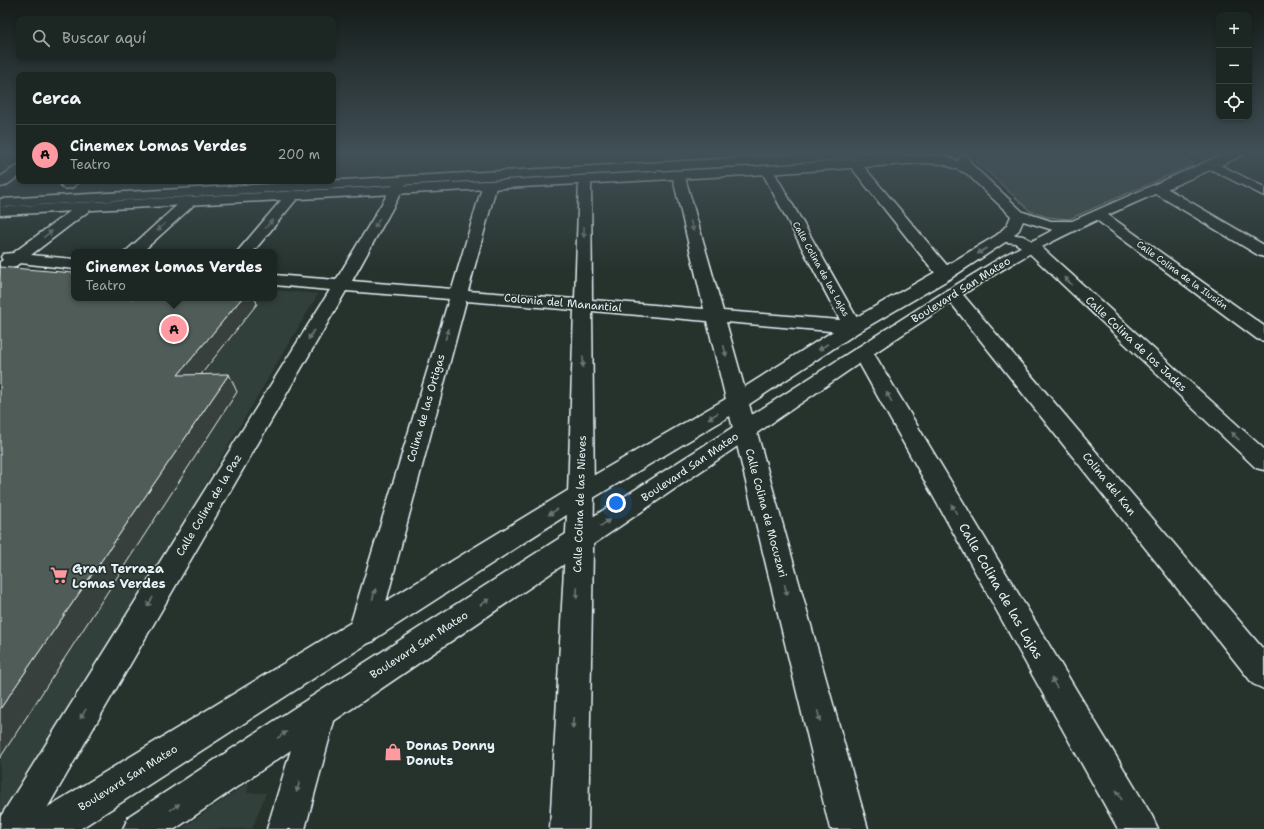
<!DOCTYPE html>
<html lang="es">
<meta charset="utf-8">
<style>
:root{--surface:#1c2622;--page:#29322f;--text:#f1f3f6;--muted:#a0a5a5;--line:#3a4340;--accent:#ff9aa2}
body{margin:0;font-family:"Shantell Sans",sans-serif;background:var(--page);color:var(--text)}
.controls{position:absolute;right:12px;top:12px;display:grid;overflow:hidden;border-radius:8px;box-shadow:0 2px 6px #0003}
.controls button{width:36px;height:36px;display:grid;place-items:center;padding:0;border:0;border-bottom:1px solid var(--line);background:var(--surface);color:var(--text);font:20px sans-serif}
.you{position:absolute;left:616px;top:503px;width:14px;height:14px;margin:-10px;border:3px solid #fff;border-radius:50%;background:#1a73e8;box-shadow:0 0 0 6px #1a73e833}
.badge{display:grid;place-items:center;width:26px;height:26px;border-radius:50%;background:var(--accent);color:#111;font-size:13px;font-weight:700}
.pin{position:absolute;translate:-50% -50%;border:2px solid #fff;box-shadow:0 1px 4px #0006}
.popup{position:absolute;left:71px;top:249px;width:206px;height:52px;box-sizing:border-box;display:grid;place-content:center;border-radius:8px;background:var(--surface);filter:drop-shadow(0 1px 3px #0005);font-size:13px;white-space:nowrap;color:var(--muted)}
.popup b{font-size:15px;color:var(--text)}
.popup::after{content:'';position:absolute;left:50%;top:100%;margin-left:-8px;border:8px solid transparent;border-top-color:var(--surface)}
.list{margin:0;padding:0;list-style:none}
h2{display:flex;justify-content:space-between;align-items:center;height:52px;margin:0;padding:0 16px;font-size:17px}
h2 small{font-size:13px;font-weight:400;color:var(--muted)}
.list li{display:grid;grid-template-columns:26px 1fr auto;gap:12px;align-items:center;box-sizing:border-box;height:60px;padding:0 16px;border-top:1px solid var(--line)}
.list b{display:block;font-size:15px;white-space:nowrap}
.list p{margin:0;font-size:13px;white-space:nowrap;color:var(--muted)}
.list em{font-size:13px;font-style:normal;color:var(--muted)}
.icon{flex:none;width:22px;height:22px;fill:none;stroke:currentColor;stroke-width:2;stroke-linecap:round;stroke-linejoin:round}
.map{position:relative;flex:none;width:1264px;height:829px;overflow:hidden}
.search{position:absolute;background:var(--surface);box-shadow:0 2px 6px #0003;left:16px;top:16px;width:320px;height:44px;display:flex;align-items:center;gap:10px;box-sizing:border-box;padding:0 14px;border-radius:8px;color:var(--muted);font-size:15px}
.panel{position:absolute;background:var(--surface);box-shadow:0 2px 6px #0003;left:16px;top:72px;width:320px;height:112px;border-radius:8px}
.map>svg:first-child{display:block}
</style>
<div class="map">
<svg width="1264" height="829" viewBox="0 0 1264 829">
<rect width="100%" height="100%" fill="#26332d"/>
<filter id="ink" filterUnits="userSpaceOnUse"><feTurbulence type="fractalNoise" baseFrequency=".025" numOctaves="2"/><feDisplacementMap in="SourceGraphic" scale="8" xChannelSelector="R" yChannelSelector="G"/><feConvolveMatrix kernelMatrix="1 2 1 2 8 2 1 2 1" color-interpolation-filters="sRGB"/></filter>
<g filter="url(#ink)">
<g fill="#333f3a">
<path d="M 0,275 L 74,298 L 274,298 L 274,290 L 318,294 L 209,478 L 7,829 L 0,829 Z"/>
<path d="M 249,782 L 247,793 L 266,793 L 252,829 L 181,829 Z"/>
</g>
<path fill="#3e4b47" stroke="#939ea0" d="M 984,153 L 1171,153 L 1194,164 L 1069,219 L 1047,217 L 1030,211 L 976,161 Z"/>
<g fill="none" stroke-linecap="round" stroke-linejoin="round">
<g stroke="#e8f1f8" stroke-width="3">
<g id="minor">
<path d="M 855,160 L 859,161 L 951,270 L 953,274 L 951,278 L 945,279 L 939,278 L 851,167 L 849,164 L 851,161 Z"/>
<path d="M 1212,161 L 1264,187 L 1264,196 L 1208,168 L 1206,165 L 1208,162 Z"/>
<path d="M 19,166 L 19,176 L 5,186 L 0,187 L 0,177 L 15,167 Z"/>
<path d="M 767,166 L 771,167 L 773,170 L 862,327 L 860,331 L 853,333 L 726,322 L 868,829 L 830,829 L 707,321 L 592,311 L 594,494 L 588,829 L 550,829 L 568,494 L 574,310 L 466,301 L 378,632 L 374,641 L 363,645 L 352,641 L 348,632 L 449,299 L 346,291 L 35,829 L 0,829 L 1,816 L 330,290 L 274,285 L 274,275 L 336,280 L 396,180 L 397,177 L 407,177 L 408,180 L 352,281 L 452,289 L 483,184 L 485,181 L 495,181 L 497,184 L 468,291 L 575,299 L 579,179 L 580,176 L 590,176 L 591,179 L 592,300 L 704,309 L 672,174 L 673,171 L 683,171 L 684,174 L 723,311 L 840,320 L 761,170 L 763,167 Z"/>
<path d="M 65,181 L 79,181 C 74,187 71,190 63,188 L 61,185 Z"/>
<path d="M 1158,185 L 1163,186 L 1264,245 L 1264,257 L 1258,255 L 1153,192 L 1151,189 L 1153,186 Z"/>
<path d="M 293,191 L 298,192 L 300,195 L 253,252 L 237,252 L 288,192 Z"/>
<path d="M 190,197 L 195,198 L 197,201 L 195,204 L 142,252 L 125,252 L 185,198 Z"/>
<path d="M 85,203 L 90,204 L 92,207 L 90,210 L 31,255 L 74,259 L 74,269 L 20,263 L 6,273 L 0,275 L 0,262 L 3,260 L 1,257 L 3,254 L 13,253 L 80,204 Z"/>
<path d="M 1099,211 L 1104,212 L 1264,326 L 1264,341 L 1257,339 L 1094,218 L 1092,215 L 1094,212 Z"/>
<path d="M 1002,233 L 1023,236 L 1038,244 L 1264,449 L 1264,470 L 1256,468 L 1026,250 L 1015,243 L 997,241 L 994,238 L 997,235 Z"/>
<path d="M 953,289 L 959,290 L 1264,650 L 1264,689 L 1253,684 L 947,298 L 944,294 L 947,290 Z"/>
<path d="M 863,346 L 870,348 L 873,352 L 1152,816 L 1158,829 L 1118,829 L 853,352 L 856,348 Z"/>
<path d="M 320,694 L 332,699 L 337,710 L 305,829 L 267,829 L 303,710 L 308,699 Z"/>
</g>
</g>
<g stroke="#e8f1f8" stroke-width="3">
<path id="tertiary" d="M 1226,153 L 1243,153 L 1241,156 C 1174,187 1104,214 1038,249 C 980,281 925,320 870,356 L 175,829 L 123,829 L 129,816 L 308,699 L 941,294 L 1005,255 L 1053,230 L 1023,221 L 1019,230 L 1007,241 L 951,278 L 860,331 L 745,407 L 590,500 L 80,829 L 27,829 L 33,816 L 572,488 L 729,397 L 846,323 L 939,270 L 997,235 L 1007,225 L 1011,216 L 966,173 L 944,164 L 920,163 L 767,174 L 0,215 L 0,207 L 767,166 L 920,155 L 946,156 L 958,161 L 960,156 L 968,156 L 971,164 L 1023,212 L 1051,221 L 1072,221 Z"/>
</g>
<g stroke="#e8f1f8" stroke-width="3">
<path id="secondary" d="M 826,153 L 906,153 L 900,157 L 0,207 L 0,199 Z"/>
</g>
<use href="#minor" fill="#26332d" fill-rule="evenodd"/>
<use href="#tertiary" fill="#26332d" fill-rule="evenodd"/>
<use href="#secondary" fill="#26332d" fill-rule="evenodd"/>
</g>
<g fill="#38403e" stroke="#e8f1f8">
<path d="M 242,298 L 255,298 L 257,304 L 187,392 L 178,375 Z"/>
<path d="M 229,374 L 237,392 L 0,758 L 0,709 Z"/>
</g>
<path fill="#505c59" stroke="#e8f1f8" d="M 0,267 L 74,273 L 74,298 L 242,298 L 178,375 L 229,374 L 0,709 Z"/>
<defs><path id="oneway-solid" d="M-6-.8H1V-3.2L6.5 0L1 3.2V.8H-6Z"/></defs>
<g fill="#6a7674">
<use href="#oneway-solid" transform="translate(377 223) rotate(120)"/>
<use href="#oneway-solid" transform="translate(269 224) rotate(-50)"/>
<use href="#oneway-solid" transform="translate(692 226) rotate(75)"/>
<use href="#oneway-solid" transform="translate(161 227) rotate(138)"/>
<use href="#oneway-solid" transform="translate(584 232) rotate(91)"/>
<use href="#oneway-solid" transform="translate(48 234) rotate(-37)"/>
<use href="#oneway-solid" transform="translate(982 251) rotate(148)"/>
<use href="#oneway-solid" transform="translate(1068 281) rotate(-137)"/>
<use href="#oneway-solid" transform="translate(447 334) rotate(-74)"/>
<use href="#oneway-solid" transform="translate(311 335) rotate(121)"/>
<use href="#oneway-solid" transform="translate(823 347) rotate(147)"/>
<use href="#oneway-solid" transform="translate(725 351) rotate(77)"/>
<use href="#oneway-solid" transform="translate(583 362) rotate(91)"/>
<use href="#oneway-solid" transform="translate(889 397) rotate(-120)"/>
<use href="#oneway-solid" transform="translate(713 416) rotate(149)"/>
<use href="#oneway-solid" transform="translate(1235 436) rotate(-137)"/>
<use href="#oneway-solid" transform="translate(954 509) rotate(-120)"/>
<use href="#oneway-solid" transform="translate(553 512) rotate(148)"/>
<use href="#oneway-solid" transform="translate(605 523) rotate(-34)"/>
<use href="#oneway-solid" transform="translate(786 590) rotate(75)"/>
<use href="#oneway-solid" transform="translate(577 593) rotate(92)"/>
<use href="#oneway-solid" transform="translate(374 594) rotate(-74)"/>
<use href="#oneway-solid" transform="translate(150 602) rotate(121)"/>
<use href="#oneway-solid" transform="translate(485 602) rotate(-33)"/>
<use href="#oneway-solid" transform="translate(1054 683) rotate(-120)"/>
<use href="#oneway-solid" transform="translate(83 714) rotate(121)"/>
<use href="#oneway-solid" transform="translate(819 716) rotate(75)"/>
<use href="#oneway-solid" transform="translate(573 723) rotate(92)"/>
<use href="#oneway-solid" transform="translate(282 735) rotate(-34)"/>
<use href="#oneway-solid" transform="translate(298 787) rotate(106)"/>
<use href="#oneway-solid" transform="translate(1119 795) rotate(-120)"/>
<use href="#oneway-solid" transform="translate(175 807) rotate(-34)"/>
</g>
</g>
<linearGradient id="sky" x2="0" y2="1"><stop stop-color="#151c19"/><stop offset="0.57" stop-color="#415057"/><stop offset="1" stop-color="#415057" stop-opacity="0"/></linearGradient>
<rect width="1264" height="269" fill="url(#sky)"/>
<defs>
<g id="supermarket-bare" transform="scale(1.38)"><path d="M-6-5.5h2.5l.6 2H6L4.5 2H-2.5L-4.4-4H-6ZM-1.5 3.2a1.3 1.3 0 1 0 .1 0ZM3 3.2a1.3 1.3 0 1 0 .1 0Z" fill="#ff9aa2" stroke="#26332d" stroke-width="2.5" paint-order="stroke"/></g>
<g id="shop-bare" transform="scale(1.38)"><path d="M-5-2.5h2.3a2.7 3.5 0 0 1 5.4 0H5L5.5 6h-11ZM-1.5-2.5h3a1.5 2.3 0 0 0-3 0Z" fill="#ff9aa2" stroke="#26332d" stroke-width="2.5" paint-order="stroke"/></g>
</defs>
<g fill-rule="evenodd">
<use href="#supermarket-bare" x="59" y="575"/>
<use href="#shop-bare" x="393" y="752"/>
</g>
<g text-anchor="middle" dominant-baseline="central" stroke-width="3.5" stroke-linejoin="round" paint-order="stroke">
<g font-size="9" fill="#e8f1f8" stroke="#26332d">
<text transform="translate(821 269) rotate(61)">Calle Colina de las Lajas</text>
<text transform="translate(1182 275) rotate(36)">Calle Colina de la Ilusión</text>
</g>
<g font-size="11" fill="#e8f1f8" stroke="#26332d">
<text transform="translate(961 290) rotate(-32)">Boulevard San Mateo</text>
<text transform="translate(563 303) rotate(5)">Colonia del Manantial</text>
<text transform="translate(1136 344) rotate(43)">Calle Colina de los Jades</text>
<text transform="translate(426 408) rotate(-74)">Colina de las Ortigas</text>
<text transform="translate(690 467) rotate(-34)">Boulevard San Mateo</text>
<text transform="translate(1109 484) rotate(51)">Colina del Kan</text>
<text transform="translate(580 504) rotate(-88)">Calle Colina de las Nieves</text>
<text transform="translate(209 505) rotate(-59)">Calle Colina de la Paz</text>
<text transform="translate(766 513) rotate(75)">Calle Colina de Mocuzari</text>
<text transform="translate(419 645) rotate(-33)">Boulevard San Mateo</text>
<text transform="translate(128 778) rotate(-32)">Boulevard San Mateo</text>
</g>
<g font-size="13" font-weight="bold" fill="#e8f1f8" stroke="#26332d" text-anchor="start">
<text x="72" y="568">Gran Terraza<tspan x="72" dy="15">Lomas Verdes</tspan></text>
<text x="406" y="745">Donas Donny<tspan x="406" dy="15">Donuts</tspan></text>
</g>
<g font-size="13" fill="#e8f1f8" stroke="#26332d">
<text transform="translate(1001 591) rotate(60)">Calle Colina de las Lajas</text>
</g>
</g>
</svg>
<div class="controls">
<button>+</button>
<button>−</button>
<button><svg class="icon" aria-label="locate" viewBox="0 0 24 24"><circle cx="12" cy="12" r="6"/><path d="M12 2v4M12 18v4M2 12h4M18 12h4"/></svg></button>
</div>
<div class="you"></div>
<div class="pin badge" style="left:174px;top:329px">A</div>
<div class="popup"><b>Cinemex Lomas Verdes</b>Teatro</div>
<div class="search"><svg class="icon" aria-label="search" viewBox="0 0 24 24"><circle cx="10" cy="10" r="6"/><path d="M15 15l6 6"/></svg>Buscar aquí</div>
<section class="panel">
<h2>Cerca<small></small></h2>
<ul class="list">
<li><span class="badge">A</span><div><b>Cinemex Lomas Verdes</b><p>Teatro</p></div><em>200 m</em></li>
</ul>
</section>
</div>
